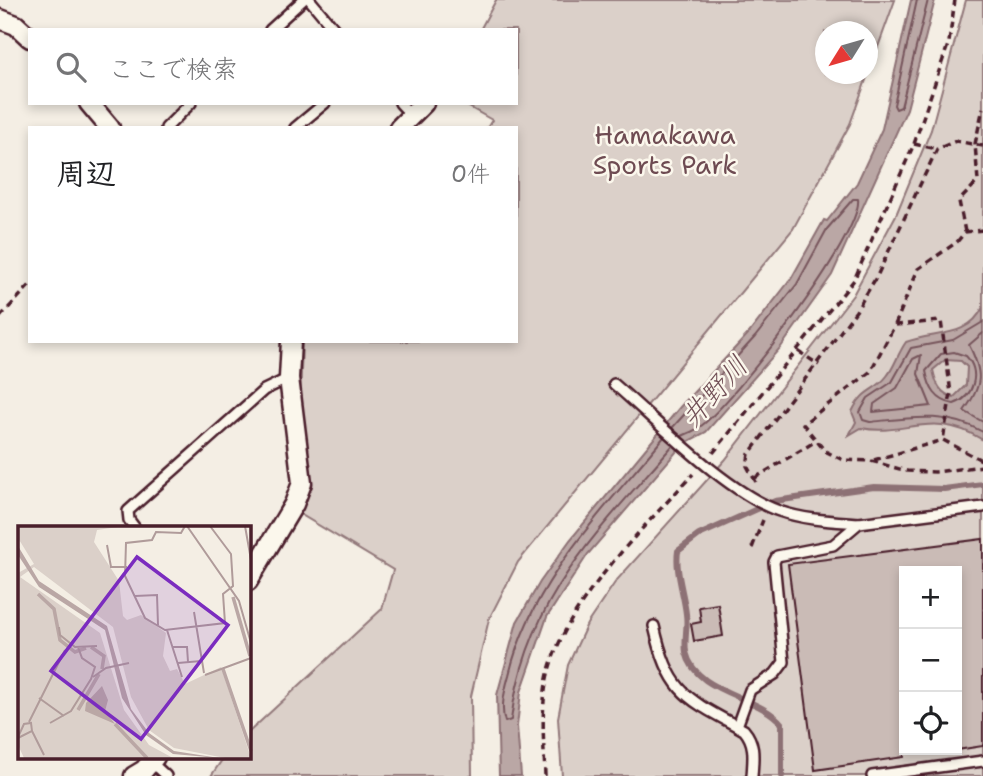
<!DOCTYPE html>
<html lang="ja">
<meta charset="utf-8">
<style>
:root{--surface:#fff;--page:#f2f2f2;--text:#202124;--muted:#757577;--line:#e0e0e0}
body{margin:0;font-family:"Shantell Sans","Klee One",sans-serif;background:var(--page);color:var(--text)}
.controls{position:absolute;right:21px;bottom:21px;display:grid;overflow:hidden;border-radius:0px;box-shadow:0 4px 10px #0003}
.controls button{width:63px;height:63px;display:grid;place-items:center;padding:0;border:0;border-bottom:2px solid var(--line);background:var(--surface);color:var(--text);font:35px sans-serif}
.compass{position:absolute;left:815px;top:21px;width:63px;height:63px;border-radius:50%;background:var(--surface);box-shadow:0 4px 10px #0003;rotate:233deg}
.list{margin:0;padding:0;list-style:none}
h2{display:flex;justify-content:space-between;align-items:center;height:91px;margin:0;padding:0 28px;font-size:30px}
h2 small{font-size:23px;font-weight:400;color:var(--muted)}
.icon{flex:none;width:38px;height:38px;fill:none;stroke:currentColor;stroke-width:2;stroke-linecap:round;stroke-linejoin:round}
.map{position:relative;flex:none;width:983px;height:776px;overflow:hidden}
.search{position:absolute;background:var(--surface);box-shadow:0 4px 10px #0003;left:28px;top:28px;width:490px;height:77px;display:flex;align-items:center;gap:18px;box-sizing:border-box;padding:0 24px;border-radius:0px;color:var(--muted);font-size:26px}
.panel{position:absolute;background:var(--surface);box-shadow:0 4px 10px #0003;left:28px;top:126px;width:490px;height:217px;border-radius:0px}
.map>svg:first-child{display:block}
</style>
<div class="map">
<svg width="983" height="776" viewBox="0 0 983 776">
<rect width="100%" height="100%" fill="#f4eee4"/>
<filter id="ink" filterUnits="userSpaceOnUse"><feTurbulence type="fractalNoise" baseFrequency=".0143" numOctaves="2"/><feDisplacementMap in="SourceGraphic" scale="14" xChannelSelector="R" yChannelSelector="G"/><feConvolveMatrix kernelMatrix="1 2 1 2 8 2 1 2 1" color-interpolation-filters="sRGB"/></filter>
<g filter="url(#ink)">
<g fill="#dbd0c9" stroke="#92787a" stroke-width="2" fill-rule="evenodd">
<path d="M 496,0 L 895,0 L 850,124 L 793,229 L 518,562 L 489,619 L 471,696 L 472,776 L 211,776 L 224,757 L 248,757 L 249,732 L 382,609 L 393,570 L 300,514 L 310,486 L 300,404 L 302,341 L 516,341 L 516,128 L 487,128 L 492,120 L 462,103 L 516,103 L 516,30 L 480,30 ZM 825,32 L 867,32 L 867,74 L 825,74 Z"/>
<path d="M 966,0 L 983,0 L 983,776 L 562,776 L 558,718 L 568,665 L 587,624 L 616,581 L 725,460 L 853,295 L 896,215 L 931,130 ZM 904,571 L 957,571 L 957,750 L 904,750 Z"/>
</g>
<g fill="#baa7a5" stroke="#8d7174" stroke-width="2" fill-rule="evenodd">
<path d="M 911,0 L 935,0 L 907,109 L 832,275 L 781,347 L 706,432 L 683,444 L 588,554 L 547,617 L 521,692 L 517,726 L 521,776 L 499,776 L 497,695 L 517,622 L 540,582 L 570,540 L 680,407 L 749,333 L 791,279 L 824,220 L 827,221 L 857,183 L 882,129 Z"/>
<path d="M 983,307 L 983,440 C 932,408 905,437 861,428 L 849,435 L 856,422 L 852,412 C 863,388 875,392 887,376 C 895,366 898,353 906,342 C 934,331 968,339 983,307 ZM 945,360 L 961,361 L 967,367 L 966,385 L 954,397 C 940,394 936,384 933,370 Z"/>
</g>
<g fill="none" stroke-linecap="round" stroke-linejoin="round">
<g stroke="#77555c" stroke-width="2">
<path d="M 917,0 L 894,105 L 896,109 L 901,107 L 928,0"/>
<path d="M 983,322 L 953,340 L 911,348 L 892,382 L 868,398 L 860,412 L 863,420 L 870,422 C 910,418 946,411 983,432"/>
<path d="M 983,333 L 969,345 C 983,373 983,385 964,411 L 983,422"/>
<path d="M 954,352 L 966,356 C 981,372 974,397 954,404 C 936,401 929,388 926,371 L 941,354 Z"/>
<path d="M 921,355 L 918,374 L 931,406 L 873,412 L 874,404 L 897,388 L 913,359 Z"/>
<path d="M 672,428 L 755,337 L 797,284 L 827,229 L 853,199 L 858,199 C 863,235 733,403 701,426 C 695,431 688,433 682,436"/>
<path d="M 664,437 C 604,510 531,581 509,675 C 505,690 500,707 505,722 L 511,720 C 526,599 597,533 673,445"/>
</g>
<path stroke="#8d7174" stroke-width="6" d="M 782,776 L 782,724 C 758,694 696,695 686,652 C 684,639 688,627 686,614 C 684,594 675,571 678,551 L 699,535 L 775,501 L 874,487 L 944,489 L 983,484"/>
</g>
<g fill="#cabbb6" stroke="#4a1f2b" stroke-width="2">
<path d="M 983,539 L 983,746 L 957,750 L 957,571 L 904,571 L 904,757 L 815,770 L 788,564 Z"/>
<path d="M 718,604 L 723,636 L 694,641 L 691,624 L 701,622 L 699,607 Z"/>
</g>
<g fill="none" stroke-linecap="round" stroke-linejoin="round">
<g stroke="#4a1f2b" stroke-width="14">
<g id="service">
<path d="M 310,0 L 335,30"/>
<path d="M 270,30 L 303,0"/>
<path d="M 400,103 L 411,115"/>
<path d="M 166,128 L 191,103"/>
<path d="M 295,128 L 325,103"/>
<path d="M 614,384 C 657,421 727,493 779,511 C 805,520 833,521 859,523"/>
<path d="M 135,528 L 129,520 L 128,511 L 264,390 L 289,378"/>
<path d="M 654,626 C 670,695 686,698 744,730 C 756,744 753,759 752,776"/>
<path d="M 737,726 L 750,690 L 775,674 L 784,662 L 774,562 L 777,556 L 833,545 L 859,523 L 983,507"/>
<path d="M 152,763 L 166,776"/>
<path d="M 872,776 L 983,761"/>
</g>
</g>
<g stroke="#4a1f2b" stroke-width="23">
<g id="minor">
<path d="M 0,19 L 16,25 L 30,38"/>
<path d="M 89,103 L 110,128"/>
<path d="M 399,128 L 424,103"/>
<path d="M 248,581 L 294,504 L 302,483 L 289,378 L 291,341"/>
<path d="M 134,776 L 144,770 L 155,757"/>
</g>
</g>
<g stroke="#4a1f2b" stroke-width="3.5" stroke-dasharray="7 5" stroke-linecap="butt">
<path d="M 914,144 L 937,149"/>
<path d="M 983,230 L 965,232 L 957,242 L 918,269 L 895,325 L 870,372 L 803,424 L 825,451 L 843,460 L 871,461 L 907,471 L 935,472 L 983,466"/>
<path d="M 965,232 L 959,201 L 978,181 L 975,144 L 983,108"/>
<path d="M 0,317 L 30,285"/>
<path d="M 895,325 L 941,321 L 951,393 L 943,440"/>
<path d="M 798,351 L 819,365"/>
<path d="M 713,453 L 854,280 L 914,144 L 949,42 L 955,0"/>
<path d="M 874,460 L 943,440 L 983,461"/>
<path d="M 755,478 L 816,441"/>
<path d="M 756,482 L 747,466 L 749,454 L 856,311 L 877,276 L 937,149 L 956,141 L 983,146"/>
<path d="M 752,548 L 763,520"/>
<path d="M 545,776 C 544,746 541,714 546,684 C 558,609 643,529 693,474"/>
</g>
<use href="#service" stroke="#fbf7ec" stroke-width="9"/>
<use href="#minor" stroke="#fbf7ec" stroke-width="18"/>
</g>
</g>
<g text-anchor="middle" dominant-baseline="central" stroke-width="5" stroke-linejoin="round" paint-order="stroke">
<g font-size="26" fill="#6e4b52" stroke="#fbf7ec">
<text x="665" y="134">Hamakawa<tspan x="665" dy="30">Sports Park</tspan></text>
</g>
<g font-size="28" font-style="italic" fill="#714f56" stroke="#fbf7ec">
<text transform="translate(714 391) rotate(-48)">井野川</text>
</g>
</g>
<g transform="translate(18 526)">
<rect width="233" height="233" fill="#f4eee4"/>
<path d="M 0,0 L 107,0 L 79,4 L 76,16 L 101,55 L 105,90 L 109,94 L 123,89 L 148,107 L 145,130 L 152,145 L 159,143 L 167,158 L 203,141 L 233,232 L 207,232 L 156,222 L 131,204 L 113,171 L 95,101 L 16,41 L 2,51 L 82,107 L 106,184 L 131,219 L 155,232 L 6,232 L 0,219 L 0,47 L 16,38 L 0,12 Z" fill="#dbd0c9"/>
<path d="M 0,20 L 21,55 L 89,100 L 113,183 L 131,207 L 156,225 L 201,232 L 155,228 L 128,209 L 104,172 L 87,104 L 21,61 L 0,29 ZM 84,160 L 90,174 L 87,185 L 97,198 L 67,185 L 68,177 Z" fill="#baa7a5"/>
<path fill="none" stroke="#baa7a5" stroke-width="3.5" d="M 20,68 L 36,83 L 42,114 L 57,126 L 68,122M 215,71 L 232,130M 73,121 L 86,130 L 84,143M 205,143 L 233,225M 60,184 L 81,148M 97,198 L 129,232"/>
<path fill="none" stroke="#b09b9a" stroke-width="2" d="M 167,0 L 163,7 L 138,6 L 134,14 L 108,17 L 107,50 L 127,92 L 147,104 L 207,97 L 205,68 L 215,60 L 213,28 L 192,0M 169,0 L 221,75 L 233,117M 227,0 L 233,34M 89,19 L 93,41 L 109,41M 117,70 L 139,69 L 140,99M 176,86 L 186,147M 41,101 L 42,109 L 57,121 L 79,120M 149,104 L 164,151M 155,121 L 169,121 L 170,136M 160,137 L 183,135M 187,149 L 233,132M 75,151 L 88,142 L 111,137M 21,172 L 46,190M 11,196 L 47,124M 32,197 L 53,185 L 73,153 L 77,141 L 64,132 L 60,121M 14,205 L 26,229M 0,211 L 6,198 L 13,197 L 14,205 L 0,212"/>
<path fill="#7b2cbf" fill-opacity="0.15" stroke="#7b2cbf" stroke-width="3.5" d="M 119,31 L 210,99 L 123,213 L 33,145 Z"/>
<rect width="233" height="233" fill="none" stroke="#4a1f2b" stroke-width="3.5"/>
</g>
</svg>
<div class="controls">
<button>+</button>
<button>−</button>
<button><svg class="icon" aria-label="locate" viewBox="0 0 24 24"><circle cx="12" cy="12" r="6"/><path d="M12 2v4M12 18v4M2 12h4M18 12h4"/></svg></button>
</div>
<svg class="compass" viewBox="-18 -18 36 36"><path d="M0-13l5 13h-10z" fill="#e53935"/><path d="M0 13l5-13h-10z" fill="#757577"/></svg>
<div class="search"><svg class="icon" aria-label="search" viewBox="0 0 24 24"><circle cx="10" cy="10" r="6"/><path d="M15 15l6 6"/></svg>ここで検索</div>
<section class="panel">
<h2>周辺<small>0件</small></h2>
<ul class="list">
</ul>
</section>
</div>
